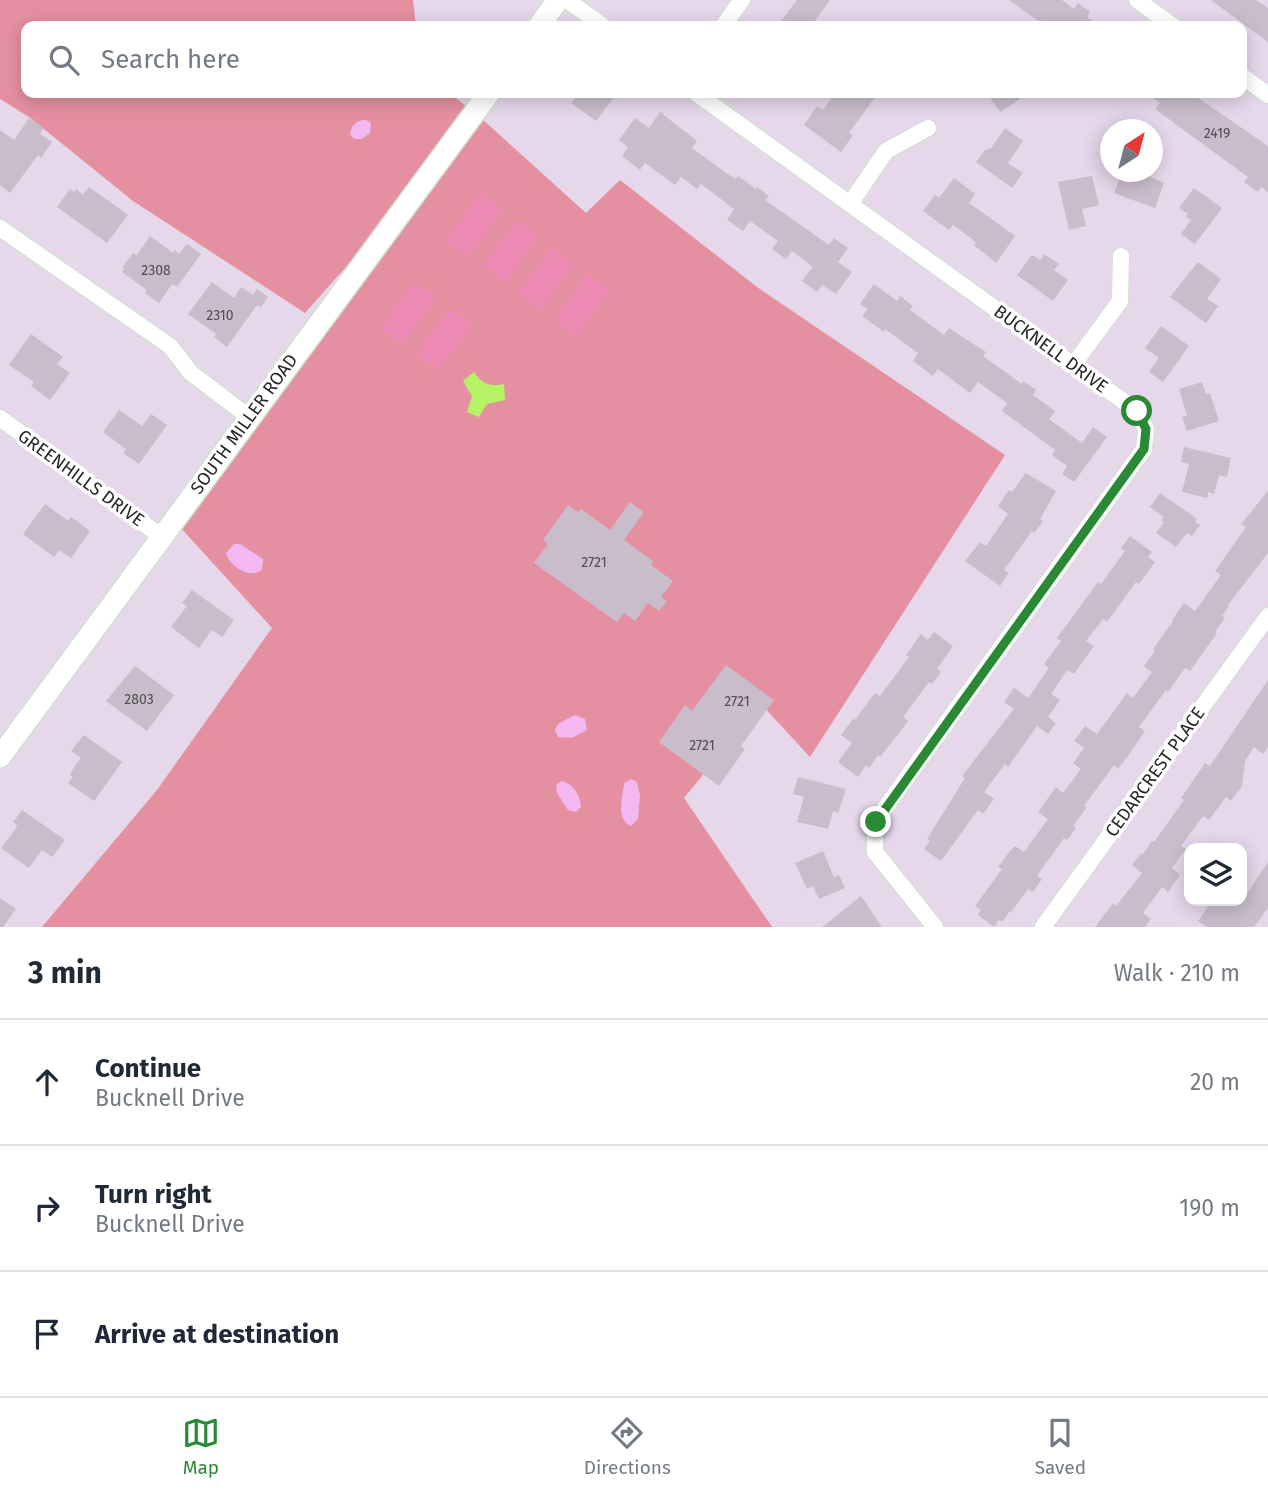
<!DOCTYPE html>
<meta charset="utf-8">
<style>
:root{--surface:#fff;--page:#f2f2f3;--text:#1f2937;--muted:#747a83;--line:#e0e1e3;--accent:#298934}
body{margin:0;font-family:"Fira Sans",sans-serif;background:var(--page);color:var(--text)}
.controls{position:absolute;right:21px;bottom:21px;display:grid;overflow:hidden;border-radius:14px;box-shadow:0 4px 18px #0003}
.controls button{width:63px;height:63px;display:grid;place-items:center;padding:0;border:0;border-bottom:2px solid var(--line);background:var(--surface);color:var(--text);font:35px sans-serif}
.compass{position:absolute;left:1100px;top:119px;width:63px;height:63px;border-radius:50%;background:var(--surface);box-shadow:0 4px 18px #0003;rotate:36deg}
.stop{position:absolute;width:21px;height:21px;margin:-16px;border:5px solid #298934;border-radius:50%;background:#fff}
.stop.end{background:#298934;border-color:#fff;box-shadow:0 2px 7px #0008}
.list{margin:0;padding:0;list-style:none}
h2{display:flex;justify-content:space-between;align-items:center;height:91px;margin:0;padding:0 28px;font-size:30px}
h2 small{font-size:23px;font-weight:400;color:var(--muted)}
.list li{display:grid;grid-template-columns:46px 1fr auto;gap:21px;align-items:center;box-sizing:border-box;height:126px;padding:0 28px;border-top:2px solid var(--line)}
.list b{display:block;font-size:26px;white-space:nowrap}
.list p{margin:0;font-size:23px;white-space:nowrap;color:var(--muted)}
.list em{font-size:23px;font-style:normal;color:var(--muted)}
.icon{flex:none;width:38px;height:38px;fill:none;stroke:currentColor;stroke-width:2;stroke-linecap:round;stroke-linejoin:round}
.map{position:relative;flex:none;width:1268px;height:927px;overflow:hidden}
.search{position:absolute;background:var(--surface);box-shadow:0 4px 18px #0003;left:21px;right:21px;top:21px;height:77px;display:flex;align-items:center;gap:18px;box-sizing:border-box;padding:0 24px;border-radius:14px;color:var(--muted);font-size:26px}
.sheet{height:469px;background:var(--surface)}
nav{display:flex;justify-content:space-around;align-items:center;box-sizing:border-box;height:98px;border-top:2px solid var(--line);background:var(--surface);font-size:19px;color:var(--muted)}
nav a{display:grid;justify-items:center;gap:4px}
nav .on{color:var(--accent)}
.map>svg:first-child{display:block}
</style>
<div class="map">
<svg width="1268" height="927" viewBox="0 0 1268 927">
<rect width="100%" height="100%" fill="#e6d7eb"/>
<g fill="#e590a0">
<path d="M 0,0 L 413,0 L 416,26 L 26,26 L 26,93 L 450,93 L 468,108 L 368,242 L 305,313 L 133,201 L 29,117 L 0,99 Z"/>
<path d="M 481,118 L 586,213 L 620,180 L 757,287 L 1005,455 L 810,757 L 761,704 L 684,798 L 772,927 L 42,927 L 157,790 L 272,628 L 180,527 Z"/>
</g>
<g fill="#f3b8f2">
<path d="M 366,120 L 371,123 L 370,133 L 362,139 L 354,139 L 350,134 C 351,126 357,119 366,120 Z"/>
<path d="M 234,544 L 240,544 L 263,559 L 262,570 C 249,579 230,567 226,553 Z"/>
<path d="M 575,715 L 585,719 L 587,730 L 572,738 L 558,737 L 555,730 L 558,724 Z"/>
<path d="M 631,779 L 637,782 L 640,796 L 638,819 L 631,826 C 615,819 623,798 624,783 Z"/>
<path d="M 562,781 C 573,784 581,796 581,807 L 576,812 L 568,810 L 557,793 L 556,785 Z"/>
</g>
<g fill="#ed8bb4">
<path d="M 480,193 L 503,210 L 468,256 L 446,240 Z"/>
<path d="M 517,220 L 539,236 L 504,283 L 482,266 Z"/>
<path d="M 552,247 L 575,263 L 540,310 L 518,293 Z"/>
<path d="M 588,273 L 611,290 L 576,336 L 554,320 Z"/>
<path d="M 414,282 L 436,298 L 402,345 L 380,328 Z"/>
<path d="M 450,308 L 473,325 L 438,371 L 416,355 Z"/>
</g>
<path fill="#b6f364" d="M 474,372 C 483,384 489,387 504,384 L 505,400 L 487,404 L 479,417 L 467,412 L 472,396 L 463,381 Z"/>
<g fill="#c9bdcc">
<path d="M 797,0 L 830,0 L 811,26 L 777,26 Z"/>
<path d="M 1009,0 L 1062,0 L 1074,9 L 1078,3 L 1090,12 L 1087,17 L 1101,26 L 1045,26 Z"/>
<path d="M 1211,0 L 1256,0 L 1268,8 L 1268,42 Z"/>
<path d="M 579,93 L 617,93 L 596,121 L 571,103 Z"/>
<path d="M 835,93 L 878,93 L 849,133 L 853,135 L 841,152 L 804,125 L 817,106 L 823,110 Z"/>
<path d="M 987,93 L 1029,93 L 1000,112 Z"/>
<path d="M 1146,93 L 1191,93 L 1268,146 L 1268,192 L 1261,187 L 1258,192 L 1244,182 L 1248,177 L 1155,109 L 1160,103 Z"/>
<path d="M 660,112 L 697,141 L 692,148 L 729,175 L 736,179 L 738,176 L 756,189 L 757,187 L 769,196 L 765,200 L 829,245 L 834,238 L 848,248 L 838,262 L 852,272 L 836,294 L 822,285 L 817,292 L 802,281 L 813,267 L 792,251 L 786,259 L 772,249 L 778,241 L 750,221 L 743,231 L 727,220 L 734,209 L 701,184 L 697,189 L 681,177 L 675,185 L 645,163 L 640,170 L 622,156 L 628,147 L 619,140 L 635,118 L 649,128 Z"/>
<path d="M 29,118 L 44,128 L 40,134 L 52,142 L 41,158 L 38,155 L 10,193 L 0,185 L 0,130 L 14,140 Z"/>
<path d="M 1005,128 L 1023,141 L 1008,163 L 1023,173 L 1012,188 L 976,162 L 985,150 L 991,148 Z"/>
<path d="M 1122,172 L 1139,172 L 1164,183 L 1155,208 L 1114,193 Z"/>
<path d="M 1092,176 L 1099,205 L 1082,209 L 1086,226 L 1069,230 L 1058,182 Z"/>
<path d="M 954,178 L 975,194 L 969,203 L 1015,236 L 996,263 L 974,245 L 976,242 L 953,225 L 949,230 L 923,211 L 935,195 L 939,198 Z"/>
<path d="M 89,187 L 128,215 L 107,243 L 57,207 L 70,189 L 74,192 L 76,189 L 83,195 Z"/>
<path d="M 1194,188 L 1222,208 L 1195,244 L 1181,234 L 1191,220 L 1186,217 L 1188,214 L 1179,208 Z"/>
<path d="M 150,236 L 173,253 L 174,250 L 179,254 L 187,244 L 201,254 L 177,287 L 172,284 L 159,303 L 145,293 L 147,290 L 122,272 L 124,269 L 122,268 L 133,253 L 137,255 Z"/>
<path d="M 1044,254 L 1059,264 L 1054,270 L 1068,280 L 1053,301 L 1017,275 L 1032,255 L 1040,260 Z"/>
<path d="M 1198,262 L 1221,279 L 1207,299 L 1218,306 L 1206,323 L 1170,297 Z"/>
<path d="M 212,282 L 234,298 L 241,287 L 253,295 L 257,289 L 268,297 L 261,307 L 257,305 L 227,347 L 214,337 L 216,334 L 188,314 Z"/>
<path d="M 874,284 L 897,301 L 900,296 L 913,306 L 910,310 L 944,335 L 949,328 L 986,352 L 983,356 L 1022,384 L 1023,381 L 1036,390 L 1033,395 L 1055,411 L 1049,419 L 1082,443 L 1093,427 L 1107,437 L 1074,482 L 1062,474 L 1067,466 L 1052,455 L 1055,450 L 1002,411 L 1007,403 L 978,382 L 970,393 L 938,369 L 933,376 L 913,361 L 918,353 L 885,329 L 884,332 L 862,316 L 868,309 L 860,304 Z"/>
<path d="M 1161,326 L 1189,346 L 1163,382 L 1149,372 L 1159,358 L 1145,348 Z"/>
<path d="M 31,334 L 63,357 L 57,364 L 70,373 L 50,400 L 31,386 L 34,382 L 9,365 Z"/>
<path d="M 1202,382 L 1206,394 L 1210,393 L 1219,421 L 1187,431 L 1182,417 L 1187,416 L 1179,389 Z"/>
<path d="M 119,410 L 142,426 L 151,414 L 167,425 L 139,464 L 123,453 L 126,449 L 103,432 Z"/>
<path d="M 1184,447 L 1231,458 L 1227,477 L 1219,475 L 1214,494 L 1208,492 L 1207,498 L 1182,492 L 1189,464 L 1181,462 Z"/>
<path d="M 1026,473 L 1056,491 L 1040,519 L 1043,521 L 1034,533 L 1032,531 L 1004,570 L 1009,573 L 1000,586 L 965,561 L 980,542 L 986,546 L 1008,514 L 998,506 L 1009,490 L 1012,492 Z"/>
<path d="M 1268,491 L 1268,553 L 1228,605 L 1229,606 L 1222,616 L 1225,618 L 1215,632 L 1217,633 L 1190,671 L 1185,668 L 1168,692 L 1166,690 L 1139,727 L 1145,731 L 1128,756 L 1118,769 L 1114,765 L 1084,806 L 1087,807 L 1073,826 L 1076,828 L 1067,840 L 1064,838 L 1037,876 L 1042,879 L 1033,892 L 1028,889 L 1011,912 L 1010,911 L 1002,922 L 999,920 L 994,927 L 978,915 L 981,910 L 975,906 L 1002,869 L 998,867 L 1010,851 L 1015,846 L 1024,852 L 1048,819 L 1038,812 L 1056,787 L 1063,793 L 1081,769 L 1073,763 L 1084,748 L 1074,741 L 1085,726 L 1097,734 L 1127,693 L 1133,698 L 1152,672 L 1144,666 L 1155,651 L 1153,649 L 1173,621 L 1172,620 L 1184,603 L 1195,611 L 1221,575 L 1215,571 L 1246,527 L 1241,524 Z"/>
<path d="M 1160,493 L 1197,519 L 1195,522 L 1200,525 L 1192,536 L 1187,533 L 1176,547 L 1156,533 L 1164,522 L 1161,521 L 1164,517 L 1150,507 Z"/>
<path d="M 630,502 L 644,512 L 624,540 L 653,561 L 651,565 L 673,581 L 661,597 L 667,601 L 659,611 L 648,603 L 635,621 L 624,613 L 617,622 L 534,563 L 548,544 L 543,540 L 568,505 L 578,512 L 581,509 L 610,530 Z"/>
<path d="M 45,504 L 68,521 L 71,517 L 90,531 L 71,558 L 59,550 L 54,557 L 23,534 Z"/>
<path d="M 1130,536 L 1152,552 L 1148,557 L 1155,562 L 1139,584 L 1136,582 L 1107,622 L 1103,619 L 1086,641 L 1094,646 L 1074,674 L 1067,670 L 1051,694 L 1060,700 L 1048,717 L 1056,723 L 1048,734 L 1037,726 L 1008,767 L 1005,764 L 984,792 L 994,799 L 983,814 L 978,810 L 941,861 L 924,849 L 930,841 L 927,839 L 965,778 L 962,776 L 1014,709 L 1004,702 L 1014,688 L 1028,698 L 1049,668 L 1044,664 L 1061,641 L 1057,638 L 1098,582 L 1101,584 L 1125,551 L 1121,548 Z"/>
<path d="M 192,590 L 234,620 L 222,637 L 212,630 L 199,648 L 171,627 L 187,606 L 182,603 Z"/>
<path d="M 934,632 L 953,646 L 937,669 L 941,672 L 932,684 L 929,682 L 903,717 L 908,721 L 899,733 L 880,757 L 878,755 L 869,768 L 866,765 L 858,777 L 838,762 L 852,743 L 841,735 L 853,719 L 855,720 L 875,693 L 880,696 L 909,657 L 906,655 L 921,634 L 928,640 Z"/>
<path d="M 726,665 L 774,700 L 741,746 L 745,749 L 719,786 L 659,742 L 685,705 L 692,711 Z"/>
<path d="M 135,666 L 174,695 L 147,731 L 106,701 Z"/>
<path d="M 1268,680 L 1268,747 L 1263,754 L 1254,747 L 1245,761 L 1242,786 L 1231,801 L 1226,797 L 1209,820 L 1203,816 L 1181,846 L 1186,849 L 1172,868 L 1180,875 L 1168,892 L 1162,887 L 1143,913 L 1151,919 L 1145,927 L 1095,927 L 1113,903 L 1116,906 L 1142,873 L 1132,865 L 1141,853 L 1143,854 L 1152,841 L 1154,842 L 1184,800 L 1181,798 L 1205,763 L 1210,766 Z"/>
<path d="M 84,735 L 122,762 L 94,801 L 68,783 L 73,777 L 70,775 L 74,767 L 81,758 L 71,751 Z"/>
<path d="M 798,777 L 846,789 L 838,813 L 833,811 L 828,829 L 797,822 L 804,797 L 793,794 Z"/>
<path d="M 22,810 L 65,840 L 52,857 L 42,850 L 29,868 L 1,848 L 15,830 L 17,825 L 13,822 Z"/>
<path d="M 823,851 L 834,877 L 839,875 L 845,888 L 819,899 L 813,886 L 807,889 L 795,863 Z"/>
<path d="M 1268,862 L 1268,908 L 1254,927 L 1207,927 L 1198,921 L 1212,901 L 1242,901 Z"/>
<path d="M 861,896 L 882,927 L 822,927 L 845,909 Z"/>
<path d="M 0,898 L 16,909 L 3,927 L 0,927 Z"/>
</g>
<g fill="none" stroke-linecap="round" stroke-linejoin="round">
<g stroke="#cde1cd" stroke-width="18">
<g id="minor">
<path d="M 567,0 L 603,26"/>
<path d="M 1137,0 L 1173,26"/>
<path d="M 723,26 L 742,0"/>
<path d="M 1242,76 L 1268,95"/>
<path d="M 696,93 L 1137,411 L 1146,429 L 1144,449 L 875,822 L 875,852 L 935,927"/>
<path d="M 850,204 L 886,151 L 928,128"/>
<path d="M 0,228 L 170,346 L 191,373 L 249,417"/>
<path d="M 1073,365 L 1120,301 L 1121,256"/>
<path d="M 0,418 L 162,537"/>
<path d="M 1043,927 L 1268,616"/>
</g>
</g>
<g stroke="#cde1cd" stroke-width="24">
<g id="tertiary">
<path d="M 539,26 L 558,0"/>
<path d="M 0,757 L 489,93"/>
</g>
</g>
<use href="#minor" stroke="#fff" stroke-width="16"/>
<use href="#tertiary" stroke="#fff" stroke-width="21"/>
</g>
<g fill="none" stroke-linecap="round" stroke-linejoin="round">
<path stroke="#298934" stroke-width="9" d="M 876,822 L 1144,449 L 1146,429 L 1137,411"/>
</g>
<g text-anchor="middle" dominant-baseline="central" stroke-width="7" stroke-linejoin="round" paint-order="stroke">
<g font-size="14" fill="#504c50">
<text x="1217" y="133">2419</text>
<text x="156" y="270">2308</text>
<text x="220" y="315">2310</text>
<text x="594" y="562">2721</text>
<text x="139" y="699">2803</text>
<text x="737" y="701">2721</text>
<text x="702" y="745">2721</text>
</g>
<g font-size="18" fill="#272727" stroke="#fff">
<text transform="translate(1051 349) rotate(36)">BUCKNELL DRIVE</text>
<text transform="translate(244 424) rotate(-54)">SOUTH MILLER ROAD</text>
<text transform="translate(81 478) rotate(36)">GREENHILLS DRIVE</text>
<text transform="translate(1155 772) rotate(-54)">CEDARCREST PLACE</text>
</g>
</g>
</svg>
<div class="controls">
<button><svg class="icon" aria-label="layers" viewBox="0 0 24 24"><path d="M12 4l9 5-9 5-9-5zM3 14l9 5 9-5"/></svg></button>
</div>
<svg class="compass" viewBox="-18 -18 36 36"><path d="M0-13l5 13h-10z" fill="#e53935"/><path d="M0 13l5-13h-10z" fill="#747a83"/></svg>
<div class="stop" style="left:1137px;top:411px"></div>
<div class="stop end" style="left:876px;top:822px"></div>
<div class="search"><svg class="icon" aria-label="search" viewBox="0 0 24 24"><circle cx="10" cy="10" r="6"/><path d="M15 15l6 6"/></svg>Search here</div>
</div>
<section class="sheet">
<h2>3 min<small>Walk · 210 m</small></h2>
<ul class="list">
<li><svg class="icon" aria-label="ahead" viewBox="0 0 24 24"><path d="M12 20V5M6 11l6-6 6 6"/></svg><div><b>Continue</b><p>Bucknell Drive</p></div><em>20 m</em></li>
<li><svg class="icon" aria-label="right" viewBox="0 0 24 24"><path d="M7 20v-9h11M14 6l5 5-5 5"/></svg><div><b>Turn right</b><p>Bucknell Drive</p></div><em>190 m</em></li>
<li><svg class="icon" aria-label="arrive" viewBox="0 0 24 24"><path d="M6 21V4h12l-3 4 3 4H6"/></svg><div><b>Arrive at destination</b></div></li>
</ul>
</section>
<nav>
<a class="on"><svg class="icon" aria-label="map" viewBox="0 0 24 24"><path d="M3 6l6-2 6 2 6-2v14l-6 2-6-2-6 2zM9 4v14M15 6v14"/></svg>Map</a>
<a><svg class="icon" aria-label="directions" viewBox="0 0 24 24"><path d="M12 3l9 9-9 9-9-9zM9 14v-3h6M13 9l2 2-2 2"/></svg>Directions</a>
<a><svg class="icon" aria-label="saved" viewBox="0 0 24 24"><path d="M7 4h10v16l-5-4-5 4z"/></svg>Saved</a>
</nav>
